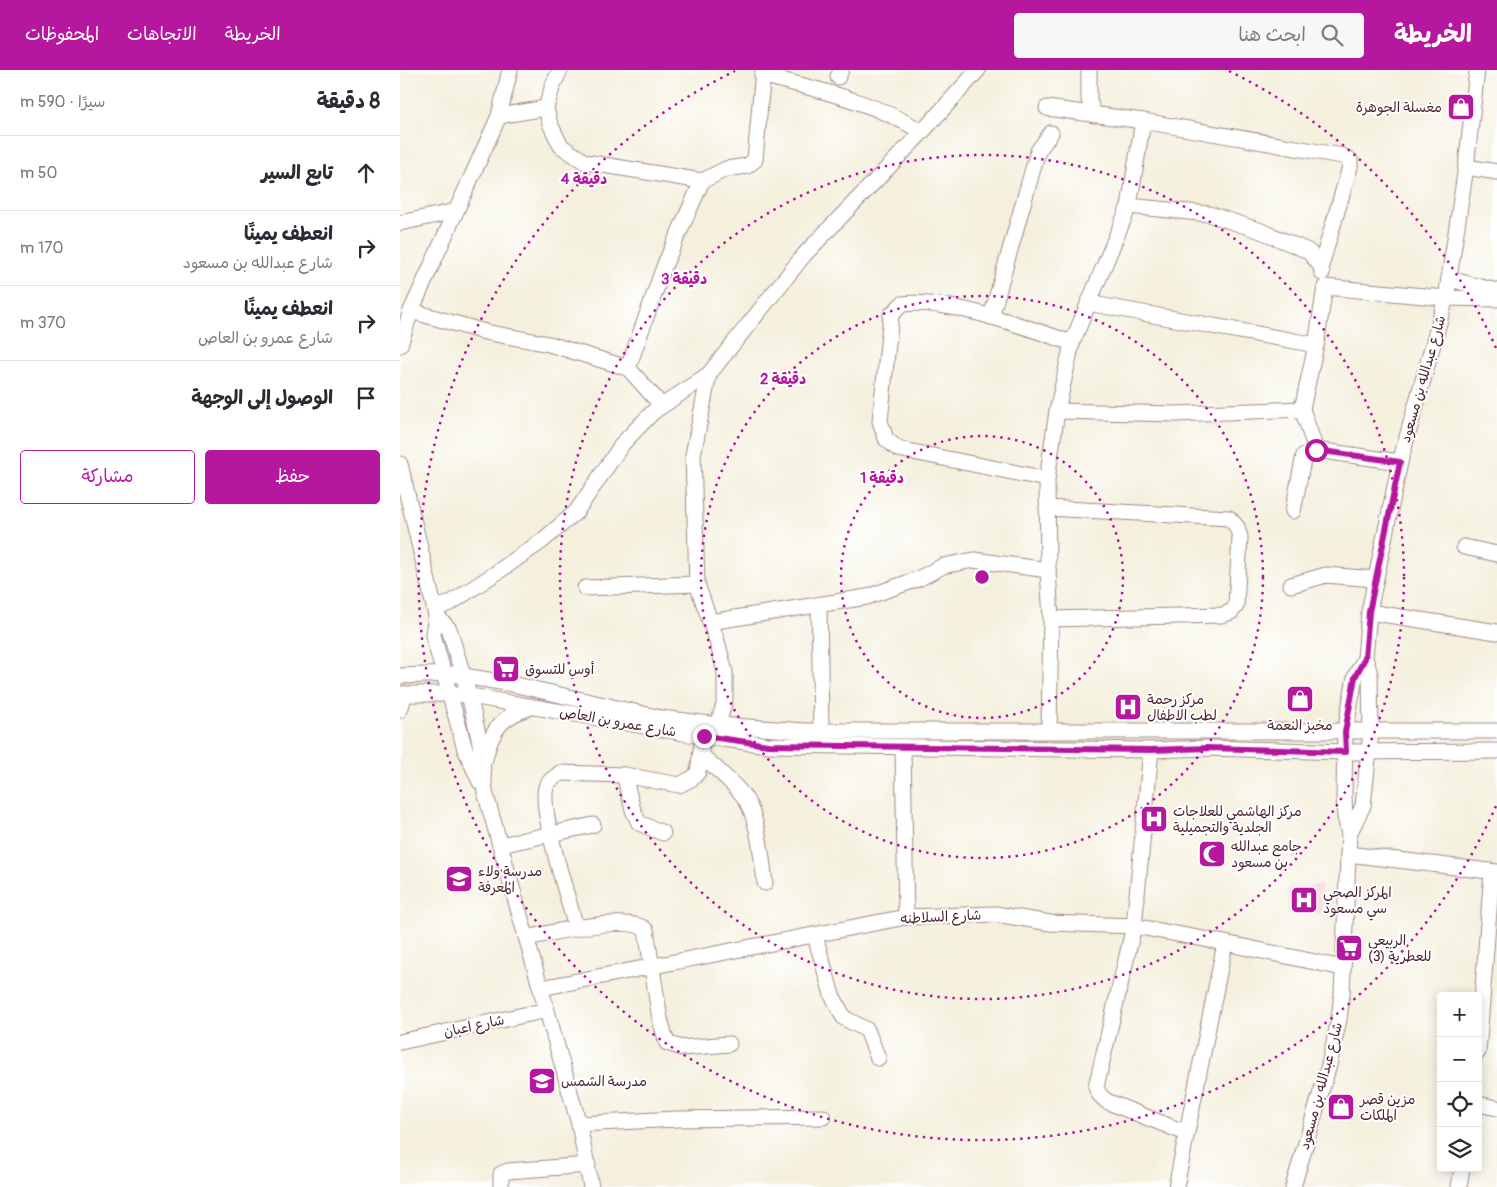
<!DOCTYPE html>
<html lang="ar">
<meta charset="utf-8">
<style>
:root{--surface:#fff;--page:#f7f7f7;--text:#2b2b33;--muted:#7c7c81;--line:#e1e1e2;--accent:#b5179e}
body{margin:0;font-family:Pangolin,"Playpen Sans Arabic",sans-serif;background:var(--page);color:var(--text);direction:rtl}
.controls{position:absolute;right:15px;bottom:15px;display:grid;overflow:hidden;border-radius:5px;box-shadow:0 2px 12px #0003}
.controls button{width:45px;height:45px;display:grid;place-items:center;padding:0;border:0;border-bottom:1px solid var(--line);background:var(--surface);color:var(--text);font:25px sans-serif}
.stop{position:absolute;width:15px;height:15px;margin:-11px;border:4px solid #b5179e;border-radius:50%;background:#fff}
.stop.end{background:#b5179e;border-color:#fff;box-shadow:0 1px 5px #0008}
.list{margin:0;padding:0;list-style:none}
h2{display:flex;justify-content:space-between;align-items:center;height:65px;margin:0;padding:0 20px;font-size:21px}
h2 small{font-size:16px;font-weight:400;color:var(--muted)}
.list li{display:grid;grid-template-columns:32px 1fr auto;gap:15px;align-items:center;box-sizing:border-box;height:75px;padding:0 20px;border-top:1px solid var(--line)}
.list b{display:block;font-size:19px;white-space:nowrap}
.list p{margin:0;font-size:16px;white-space:nowrap;color:var(--muted)}
.list em{font-size:16px;font-style:normal;color:var(--muted)}
.actions{display:flex;gap:10px;padding:15px 20px}
.actions a{flex:1;padding:11px 0;border:1px solid var(--accent);border-radius:5px;text-align:center;font-size:18px;color:var(--accent)}
.actions .main{background:var(--accent);color:#fff}
.icon{flex:none;width:28px;height:28px;fill:none;stroke:currentColor;stroke-width:2;stroke-linecap:round;stroke-linejoin:round}
.map{position:relative;flex:none;width:1097px;height:1117px;overflow:hidden;direction:ltr}
header{display:flex;align-items:center;gap:30px;box-sizing:border-box;height:70px;padding:0 25px;background:var(--accent);color:#fff}
header strong{font-size:24px}
nav{display:flex;gap:28px;margin-inline-start:auto;font-size:18px}
.search{width:350px;height:45px;background:var(--page);display:flex;align-items:center;gap:12px;box-sizing:border-box;padding:0 18px;border-radius:5px;color:var(--muted);font-size:19px}
main{display:flex}
aside{flex:1;background:var(--surface)}
.map>svg:first-child{display:block}
</style>
<header>
<strong>الخريطة</strong>
<div class="search"><svg class="icon" aria-label="search" viewBox="0 0 24 24"><circle cx="10" cy="10" r="6"/><path d="M15 15l6 6"/></svg>ابحث هنا</div>
<nav><a>الخريطة</a><a>الاتجاهات</a><a>المحفوظات</a></nav>
</header>
<main>
<div class="map">
<svg width="1097" height="1117" viewBox="0 0 1097 1117">
<rect width="100%" height="100%" fill="#fff"/>
<filter id="ink" filterUnits="userSpaceOnUse"><feTurbulence type="fractalNoise" baseFrequency=".02" numOctaves="2"/><feDisplacementMap in="SourceGraphic" scale="10" xChannelSelector="R" yChannelSelector="G"/><feConvolveMatrix kernelMatrix="1 2 1 2 8 2 1 2 1" color-interpolation-filters="sRGB"/></filter>
<filter id="wash" filterUnits="userSpaceOnUse"><feTurbulence type="fractalNoise" baseFrequency=".0096" numOctaves="4" result="noise"/><feDisplacementMap in="SourceGraphic" scale="20" xChannelSelector="R" yChannelSelector="G"/><feGaussianBlur stdDeviation="1.12" result="paint"/><feColorMatrix in="noise" values="0 0 0 0 0 0 0 0 0 0 0 0 0 0 0 0 0 1.4 0 .05"/><feComposite in="paint" operator="in"/></filter>
<g filter="url(#wash)">
<rect width="100%" height="100%" fill="#f4f0dd"/>
<path fill="#f6cfd7" d="M 921,815 L 922,843 L 888,844 L 887,817 Z"/>
</g>
<g filter="url(#ink)">
<g fill="none" stroke-linecap="round" stroke-linejoin="round">
<g stroke="#9f8884" stroke-width="17">
<g id="minor">
<path d="M 160,0 L 153,15 L 146,38 L 150,54 L 161,76 L 185,92 L 302,111 L 326,99 L 347,96 L 355,90 L 363,0"/>
<path d="M 689,0 L 689,30 L 694,45"/>
<path d="M 362,5 C 418,20 473,31 522,62"/>
<path d="M 438,7 L 441,0"/>
<path d="M 647,38 L 743,51 L 729,136 L 672,273 L 657,341 L 647,409 L 648,500 L 651,549 L 649,660"/>
<path d="M 99,46 L 146,38"/>
<path d="M 743,51 L 942,86 L 950,90 L 950,97 L 921,196"/>
<path d="M 1066,97 L 1097,102"/>
<path d="M 729,136 L 809,144 L 861,161 L 908,181 L 921,196 L 922,203"/>
<path d="M 0,153 L 56,141"/>
<path d="M 1049,209 L 1097,221"/>
<path d="M 688,233 L 916,275"/>
<path d="M 11,241 L 85,262 L 149,274 L 228,298 L 261,335"/>
<path d="M 591,247 L 638,81 L 651,63"/>
<path d="M 0,275 L 11,241 L 99,46 L 110,0"/>
<path d="M 228,298 L 265,194 L 302,111"/>
<path d="M 657,341 L 776,344 L 902,339"/>
<path d="M 916,380 L 902,339 L 916,275 L 925,217 L 1046,228 L 1097,229"/>
<path d="M 0,394 L 36,545 L 33,565 L 65,679 L 80,712"/>
<path d="M 647,409 L 498,379 L 486,369 L 480,351 L 491,245 L 502,234 C 548,228 628,258 672,273"/>
<path d="M 647,438 L 829,448 L 837,457 L 840,467 L 836,536 L 831,542 L 822,545 L 651,549"/>
<path d="M 893,441 L 904,385 L 916,380 L 1000,392"/>
<path d="M 1064,477 L 1097,484"/>
<path d="M 891,515 L 926,505 L 975,509"/>
<path d="M 185,518 L 297,514"/>
<path d="M 419,535 L 421,660"/>
<path d="M 35,539 L 52,532 L 99,501 L 142,471 L 176,442 L 223,373 L 253,342 L 309,304"/>
<path d="M 969,542 L 1097,562"/>
<path d="M 36,545 L 49,559 L 69,625 L 80,673 L 85,722 L 179,1054 L 191,1117"/>
<path d="M 310,552 L 467,527 L 518,509 L 543,496 L 574,490 L 648,500"/>
<path d="M 0,606 L 52,604 L 112,614 L 261,648 L 318,655 L 405,661 L 1097,661"/>
<path d="M 0,624 L 59,624 L 301,666 L 368,675 L 751,680 L 808,678 L 946,682 L 1097,681"/>
<path d="M 0,640 L 5,624"/>
<path d="M 318,655 L 325,630 L 325,602 L 317,571 L 297,514 L 293,385 L 309,304 L 404,185 L 522,62 L 578,0"/>
<path d="M 503,677 L 506,847"/>
<path d="M 751,680 L 734,856 L 696,1017 L 699,1024 L 706,1031 L 786,1063"/>
<path d="M 301,685 C 314,697 329,709 341,723 C 358,742 362,788 365,813"/>
<path d="M 85,689 C 92,658 101,647 131,637"/>
<path d="M 224,705 L 233,740 L 239,753 L 263,763"/>
<path d="M 949,764 L 963,736 L 971,662 L 970,604 L 965,588"/>
<path d="M 100,775 L 193,755"/>
<path d="M 948,784 L 1097,802"/>
<path d="M 176,858 C 169,830 139,741 146,717 C 148,711 155,707 160,703 L 224,705 L 279,715 L 293,708 L 298,702 L 303,666"/>
<path d="M 415,866 L 432,925 L 444,948 L 467,960 L 478,988"/>
<path d="M 127,868 C 150,863 230,844 246,860 L 260,949 L 267,973 L 282,978 L 329,974"/>
<path d="M 141,918 L 506,847 L 595,844 L 650,853 L 734,856 L 825,873 L 943,898"/>
<path d="M 0,972 L 147,940"/>
<path d="M 1078,982 L 1092,802"/>
<path d="M 1078,1034 L 1097,1038"/>
<path d="M 179,1054 L 277,1049 L 423,1047"/>
<path d="M 101,1117 L 101,1104 L 108,1101 L 188,1095"/>
<path d="M 776,1117 L 825,873"/>
<path d="M 893,1117 L 929,995 L 939,949 L 942,924 L 949,764 L 945,747 L 944,726 L 945,662 L 955,607 L 965,588 L 969,542 L 1000,392 L 1046,228 L 1066,97 L 1077,0"/>
<path d="M 1059,1117 L 1062,1098"/>
</g>
</g>
<use href="#minor" stroke="#fff" stroke-width="15"/>
</g>
</g>
<g fill="none" stroke-linecap="round" stroke-linejoin="round" filter="url(#ink)">
<path stroke="#b5179e" stroke-width="6" d="M 304,666 L 368,675 L 751,680 L 808,678 L 946,682 L 945,662 L 955,607 L 965,588 L 969,542 L 1000,392 L 916,380"/>
</g>
<g fill="none" stroke="#b5179e" stroke-width="2.5" stroke-dasharray="2.5 5">
<circle cx="582" cy="507" r="141"/>
<circle cx="582" cy="507" r="281"/>
<circle cx="582" cy="507" r="422"/>
<path d="M1096 736A563 563 0 1 1 335 1M829 1A563 563 0 0 1 1096 278"/>
</g>
<defs>
<g id="shop-square" transform="scale(1.4375)"><rect x="-9" y="-9" width="18" height="18" rx="4" fill="#b5179e" stroke="#fff"/><path d="M-5-2.5h2.3a2.7 3.5 0 0 1 5.4 0H5L5.5 6h-11ZM-1.5-2.5h3a1.5 2.3 0 0 0-3 0Z" fill="#fff"/></g>
<g id="supermarket-square" transform="scale(1.4375)"><rect x="-9" y="-9" width="18" height="18" rx="4" fill="#b5179e" stroke="#fff"/><path d="M-6-5.5h2.5l.6 2H6L4.5 2H-2.5L-4.4-4H-6ZM-1.5 3.2a1.3 1.3 0 1 0 .1 0ZM3 3.2a1.3 1.3 0 1 0 .1 0Z" fill="#fff"/></g>
<g id="hospital-square" transform="scale(1.4375)"><rect x="-9" y="-9" width="18" height="18" rx="4" fill="#b5179e" stroke="#fff"/><path d="M-5-5h3v3.5h4V-5h3V5h-3V1.5h-4V5h-3Z" fill="#fff"/></g>
<g id="mosque-square" transform="scale(1.4375)"><rect x="-9" y="-9" width="18" height="18" rx="4" fill="#b5179e" stroke="#fff"/><path d="M3.5-4.9A6 6 0 1 0 3.5 4.9A5 5 0 1 1 3.5-4.9Z" fill="#fff"/></g>
<g id="school-square" transform="scale(1.4375)"><rect x="-9" y="-9" width="18" height="18" rx="4" fill="#b5179e" stroke="#fff"/><path d="M0-5L7-2L0 1L-7-2ZM-4 1L0 2.5L4 1V4Q0 6-4 4Z" fill="#fff"/></g>
</defs>
<g fill-rule="evenodd">
<use href="#shop-square" x="1061" y="37"/>
<use href="#supermarket-square" x="106" y="599"/>
<use href="#shop-square" x="900" y="629"/>
<use href="#hospital-square" x="728" y="637"/>
<use href="#hospital-square" x="754" y="749"/>
<use href="#mosque-square" x="812" y="784"/>
<use href="#school-square" x="59" y="809"/>
<use href="#hospital-square" x="904" y="830"/>
<use href="#supermarket-square" x="949" y="878"/>
<use href="#school-square" x="142" y="1011"/>
<use href="#shop-square" x="941" y="1037"/>
</g>
<g text-anchor="middle" dominant-baseline="central" stroke-width="4" stroke-linejoin="round" paint-order="stroke">
<g font-size="14" fill="#4a1f2b" stroke="#fff" text-anchor="start">
<text x="1042" y="37" text-anchor="end">مغسلة الجوهرة</text>
<text x="125" y="599">أوس للتسوق</text>
<text x="747" y="629">مركز رحمة<tspan x="747" dy="16">لطب الاطفال</tspan></text>
<text x="900" y="655" text-anchor="middle">مخبز النعمة</text>
<text x="773" y="741">مركز الهاشمي للعلاجات<tspan x="773" dy="16">الجلدية والتجميلية</tspan></text>
<text x="831" y="776">جامع عبدالله<tspan x="831" dy="16">بن مسعود</tspan></text>
<text x="78" y="801">مدرسة ولاء<tspan x="78" dy="16">المعرفة</tspan></text>
<text x="923" y="822">المركز الصحي<tspan x="923" dy="16">سي مسعود</tspan></text>
<text x="968" y="870">الربيعي<tspan x="968" dy="16">(3) للعطرية</tspan></text>
<text x="161" y="1011">مدرسة الشمس</text>
<text x="960" y="1029">مزين قصر<tspan x="960" dy="16">الملكات</tspan></text>
</g>
<g font-size="14" fill="#4a1f2b" stroke="#fff">
<text transform="translate(1023 309) rotate(-74)">شارع عبدالله بن مسعود</text>
<text transform="translate(218 652) rotate(10)">شارع عمرو بن العاص</text>
<text transform="translate(541 847) rotate(-3)">شارع السلاطنه</text>
<text transform="translate(74 956) rotate(-12)">شارع اعبان</text>
<text transform="translate(921 1016) rotate(-75)">شارع عبدالله بن مسعود</text>
</g>
</g>
<circle cx="582" cy="507" r="8" fill="#b5179e" stroke="#fff" stroke-width="2.5"/>
<g font-size="15" text-anchor="middle" font-weight="bold" fill="#b5179e" stroke="#fff" stroke-width="4" stroke-linejoin="round" paint-order="stroke">
<text x="184" y="114">4 دقيقة</text>
<text x="284" y="214">3 دقيقة</text>
<text x="383" y="314">2 دقيقة</text>
<text x="482" y="413">1 دقيقة</text>
</g>
</svg>
<div class="controls">
<button>+</button>
<button>−</button>
<button><svg class="icon" aria-label="locate" viewBox="0 0 24 24"><circle cx="12" cy="12" r="6"/><path d="M12 2v4M12 18v4M2 12h4M18 12h4"/></svg></button>
<button><svg class="icon" aria-label="layers" viewBox="0 0 24 24"><path d="M12 4l9 5-9 5-9-5zM3 14l9 5 9-5"/></svg></button>
</div>
<div class="stop" style="left:916px;top:380px"></div>
<div class="stop end" style="left:304px;top:666px"></div>
</div>
<aside>
<h2>8 دقيقة<small>سيرًا · 590 m</small></h2>
<ul class="list">
<li><svg class="icon" aria-label="ahead" viewBox="0 0 24 24"><path d="M12 20V5M6 11l6-6 6 6"/></svg><div><b>تابع السير</b></div><em>50 m</em></li>
<li><svg class="icon" aria-label="right" viewBox="0 0 24 24"><path d="M7 20v-9h11M14 6l5 5-5 5"/></svg><div><b>انعطف يمينًا</b><p>شارع عبدالله بن مسعود</p></div><em>170 m</em></li>
<li><svg class="icon" aria-label="right" viewBox="0 0 24 24"><path d="M7 20v-9h11M14 6l5 5-5 5"/></svg><div><b>انعطف يمينًا</b><p>شارع عمرو بن العاص</p></div><em>370 m</em></li>
<li><svg class="icon" aria-label="arrive" viewBox="0 0 24 24"><path d="M6 21V4h12l-3 4 3 4H6"/></svg><div><b>الوصول إلى الوجهة</b></div></li>
</ul>
<div class="actions"><a class="main">حفظ</a><a>مشاركة</a></div>
</aside>
</main>
